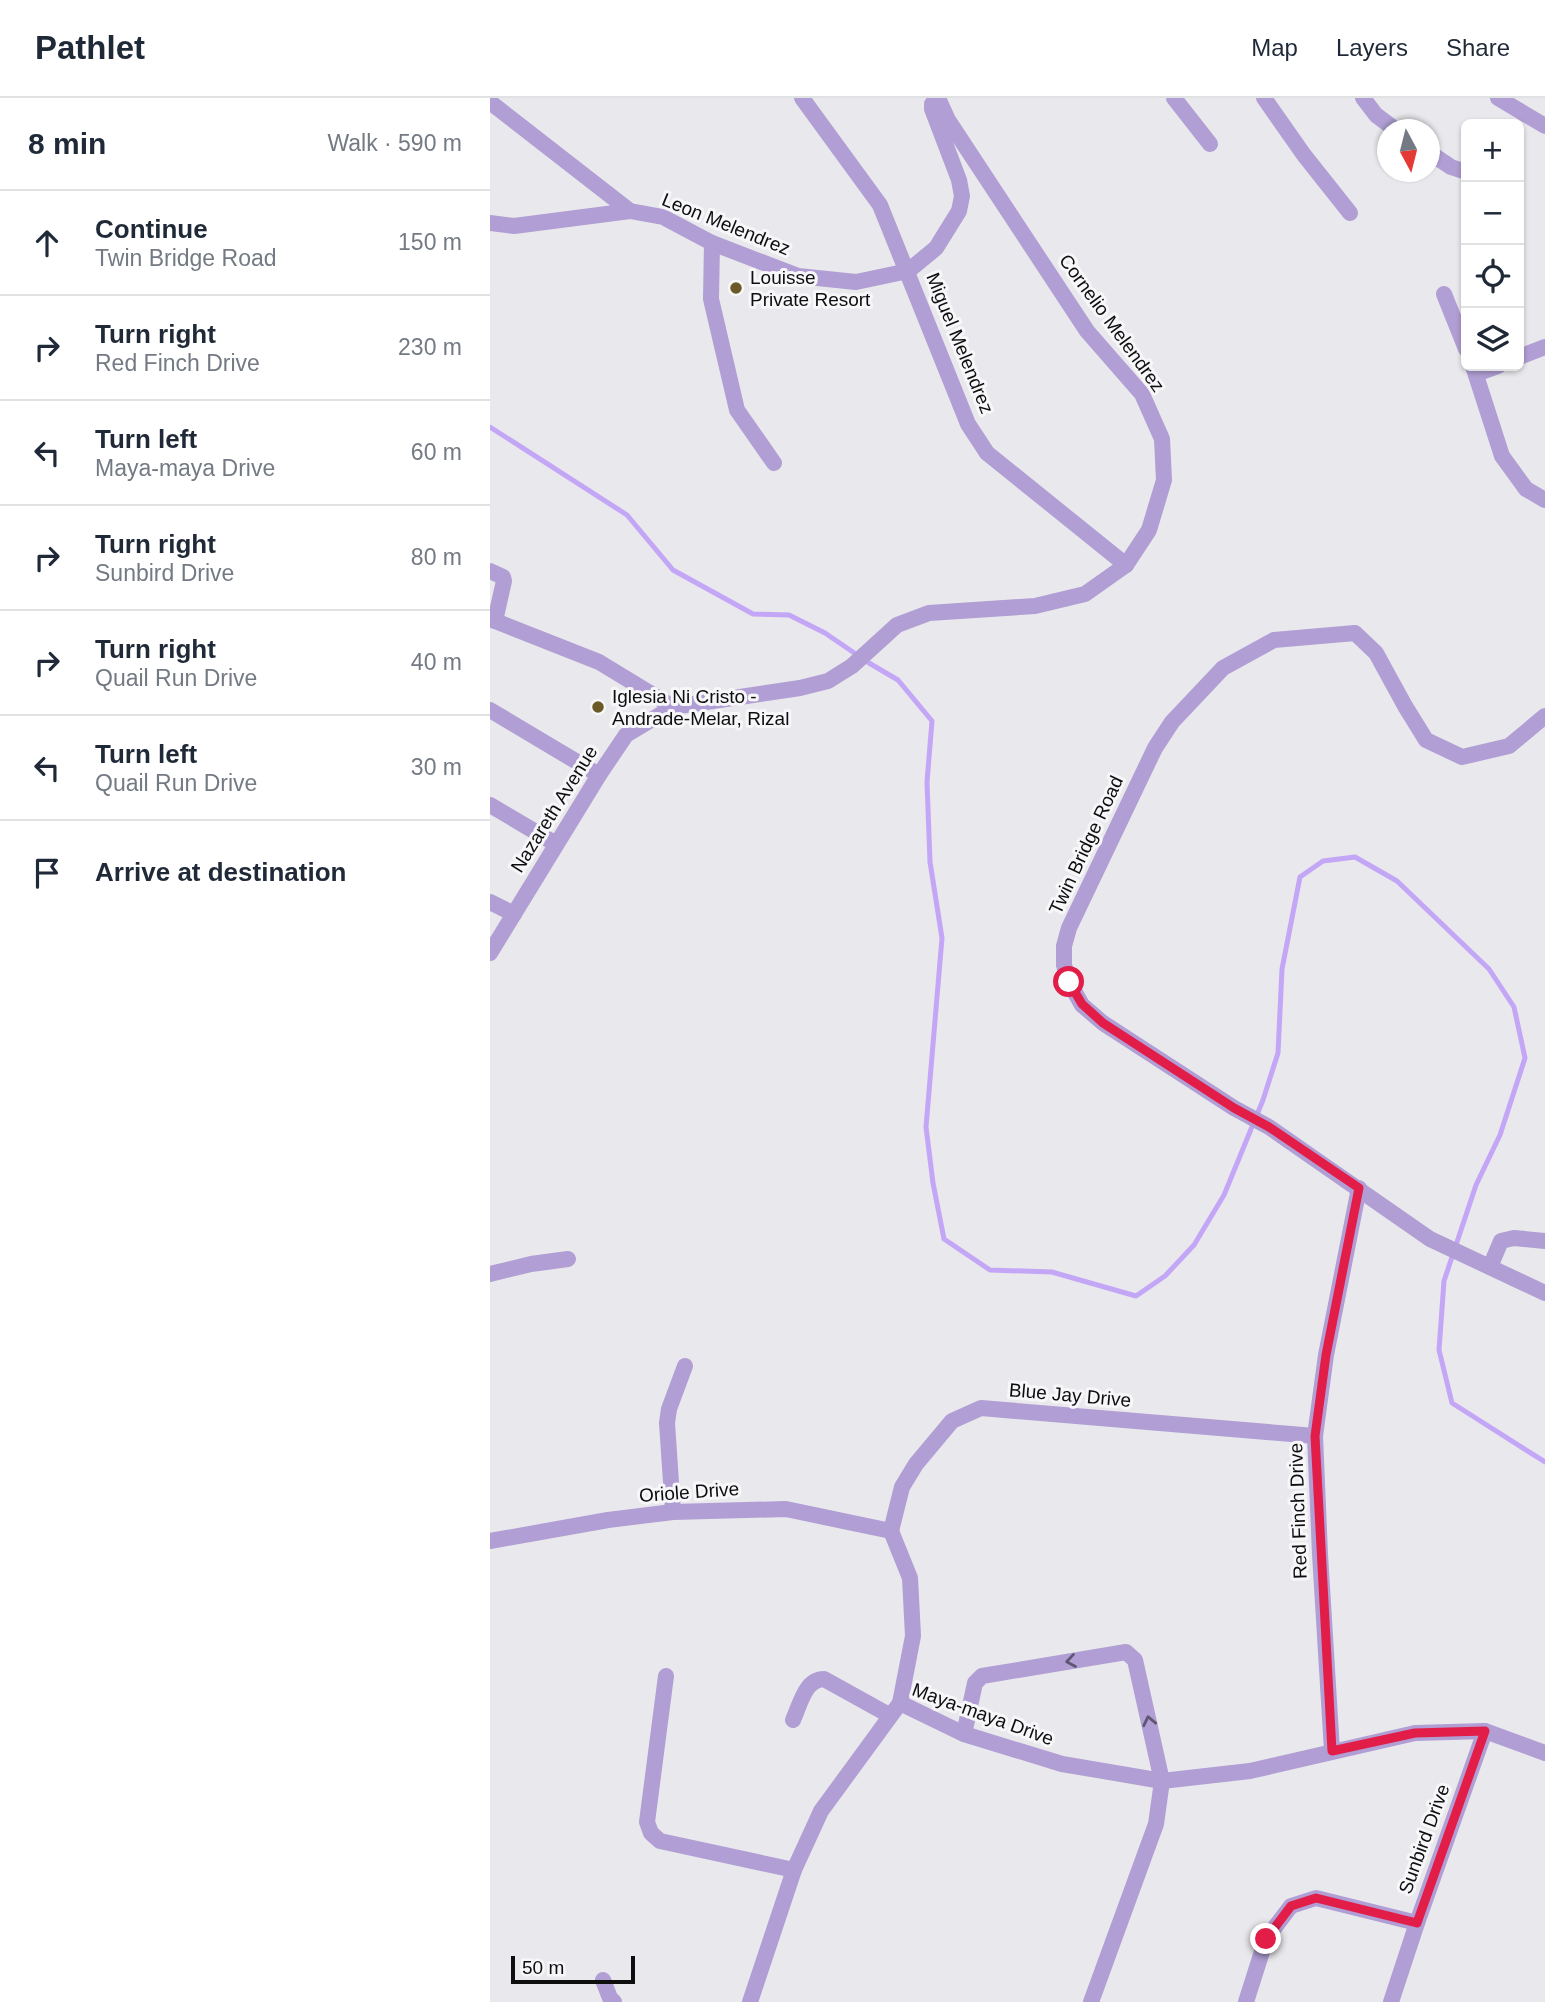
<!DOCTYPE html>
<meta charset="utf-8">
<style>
:root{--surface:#fff;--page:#f6f6f7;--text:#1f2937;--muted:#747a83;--line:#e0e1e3}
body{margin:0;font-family:Helvetica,sans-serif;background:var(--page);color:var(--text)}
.controls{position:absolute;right:21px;top:21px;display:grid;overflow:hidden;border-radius:10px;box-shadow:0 2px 5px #0004}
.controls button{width:63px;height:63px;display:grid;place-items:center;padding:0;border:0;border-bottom:2px solid var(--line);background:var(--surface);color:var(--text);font:35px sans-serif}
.compass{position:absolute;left:887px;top:21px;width:63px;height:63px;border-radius:50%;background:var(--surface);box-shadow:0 2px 5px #0004;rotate:173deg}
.scale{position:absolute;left:21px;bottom:18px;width:124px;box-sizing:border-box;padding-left:7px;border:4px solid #0e0e0f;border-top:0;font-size:19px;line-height:24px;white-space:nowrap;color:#0e0e0f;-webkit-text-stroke:5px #f7f6f9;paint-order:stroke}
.stop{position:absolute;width:21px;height:21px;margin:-16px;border:5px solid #e11d48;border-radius:50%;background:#fff}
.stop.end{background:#e11d48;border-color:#fff;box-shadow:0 2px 7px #0008}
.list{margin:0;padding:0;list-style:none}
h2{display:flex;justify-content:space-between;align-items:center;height:91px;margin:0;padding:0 28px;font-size:30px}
h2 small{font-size:23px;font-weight:400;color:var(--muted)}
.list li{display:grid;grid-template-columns:46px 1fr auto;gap:21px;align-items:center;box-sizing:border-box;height:105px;padding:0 28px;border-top:2px solid var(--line)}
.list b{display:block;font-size:26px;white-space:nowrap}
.list p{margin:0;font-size:23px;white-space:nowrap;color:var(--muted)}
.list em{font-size:23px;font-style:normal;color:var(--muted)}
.icon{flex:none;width:38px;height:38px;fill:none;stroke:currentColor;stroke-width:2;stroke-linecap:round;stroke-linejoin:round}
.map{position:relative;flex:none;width:1055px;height:1904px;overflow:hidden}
header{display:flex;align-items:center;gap:42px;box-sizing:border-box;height:98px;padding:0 35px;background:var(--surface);border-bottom:2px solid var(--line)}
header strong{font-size:33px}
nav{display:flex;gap:38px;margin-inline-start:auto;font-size:24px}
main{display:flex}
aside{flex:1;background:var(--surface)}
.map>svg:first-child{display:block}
</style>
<header>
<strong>Pathlet</strong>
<nav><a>Map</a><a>Layers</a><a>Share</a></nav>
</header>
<main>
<aside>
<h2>8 min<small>Walk · 590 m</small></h2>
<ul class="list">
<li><svg class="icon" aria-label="ahead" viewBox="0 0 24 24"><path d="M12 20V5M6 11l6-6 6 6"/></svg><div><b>Continue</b><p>Twin Bridge Road</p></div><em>150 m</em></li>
<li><svg class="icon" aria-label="right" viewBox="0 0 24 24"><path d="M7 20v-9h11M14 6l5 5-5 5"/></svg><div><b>Turn right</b><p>Red Finch Drive</p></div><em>230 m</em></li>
<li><svg class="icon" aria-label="left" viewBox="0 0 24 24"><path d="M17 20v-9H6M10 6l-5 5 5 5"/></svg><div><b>Turn left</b><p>Maya-maya Drive</p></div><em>60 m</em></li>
<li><svg class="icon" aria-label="right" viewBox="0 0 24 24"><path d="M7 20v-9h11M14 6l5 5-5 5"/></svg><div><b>Turn right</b><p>Sunbird Drive</p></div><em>80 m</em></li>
<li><svg class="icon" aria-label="right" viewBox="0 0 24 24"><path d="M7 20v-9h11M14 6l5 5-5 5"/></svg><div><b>Turn right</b><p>Quail Run Drive</p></div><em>40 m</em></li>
<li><svg class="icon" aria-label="left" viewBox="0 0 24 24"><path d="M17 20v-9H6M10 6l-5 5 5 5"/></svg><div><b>Turn left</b><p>Quail Run Drive</p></div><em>30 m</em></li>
<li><svg class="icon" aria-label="arrive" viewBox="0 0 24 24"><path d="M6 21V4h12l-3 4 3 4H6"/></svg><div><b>Arrive at destination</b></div></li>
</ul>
</aside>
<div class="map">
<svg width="1055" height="1904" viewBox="0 0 1055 1904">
<rect width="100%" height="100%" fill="#e9e8ec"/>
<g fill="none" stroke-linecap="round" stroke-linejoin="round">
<path stroke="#c3a6f6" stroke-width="5" d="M 0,329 L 137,417 L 183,472 L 263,516 L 299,517 L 335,535 L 379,565 L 408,582 L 442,623 L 437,684 L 440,764 L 452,840 L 436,1029 L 443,1085 L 454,1141 L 500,1172 L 562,1174 L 646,1198 L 675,1178 L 704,1147 L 734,1097 L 773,1002 L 788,955 L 792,871 L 810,779 L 833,763 L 865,759 L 907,783 L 999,871 L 1024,909 L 1035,960 L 1010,1037 L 986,1087 L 954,1183 L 949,1252 L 962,1305 L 1055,1364"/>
<g stroke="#b09ed4" stroke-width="16">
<path d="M 312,0 L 390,107 L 478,326 L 497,355 L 636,467"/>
<path d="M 684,0 L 720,46"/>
<path d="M 774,0 L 814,57 L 860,115"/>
<path d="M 873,0 L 886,17 L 906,32"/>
<path d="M 1008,0 L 1055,28"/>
<path d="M 0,4 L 140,113 L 173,119 L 222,145 L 308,178 L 366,184 L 418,173 L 446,150 L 469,113 L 472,98 L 469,82 L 442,11 L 442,6"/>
<path d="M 940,55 L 961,69 L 976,74"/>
<path d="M 0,125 L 24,128 L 140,113"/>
<path d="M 222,145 L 221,201 L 247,312 L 284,365"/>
<path d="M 954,196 L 976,251"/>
<path d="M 1029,259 L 1055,249"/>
<path d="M 983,268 L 1012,358 L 1036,391 L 1055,402"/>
<path d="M 986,276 L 1008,268"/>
<path d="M 0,473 L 13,479 L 14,483 L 5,523"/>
<path d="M 0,521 L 109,564 L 183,609"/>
<path d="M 0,612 L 109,677"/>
<path d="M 1055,618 L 1019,648 L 972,659 L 936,642 L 915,608 L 886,555 L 865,535 L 784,542 L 733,570 L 682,624 L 665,650 L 579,830 L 574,848 L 574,867 L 579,884 L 592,907 L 613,925 L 744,1010 L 779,1029 L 940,1141 L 1055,1195"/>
<path d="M 0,707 L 66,746"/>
<path d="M 0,804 L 24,816"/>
<path d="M 0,855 L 109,677 L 136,637 L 183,609 L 310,590 L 338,583 L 362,568 L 407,527 L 439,515 L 545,508 L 595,496 L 636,467 L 659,432 L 674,382 L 672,341 L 652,296 L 597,233 L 458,22 L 448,0"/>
<path d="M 1000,1169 L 1011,1143 L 1024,1140 L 1055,1143"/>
<path d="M 0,1176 L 41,1166 L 78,1161"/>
<path d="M 183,1414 L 177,1325 L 179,1311 L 195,1268"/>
<path d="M 401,1433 L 412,1389 L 426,1366 L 462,1323 L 491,1310 L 825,1338"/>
<path d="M 401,1433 L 420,1480 L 423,1538 L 410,1605"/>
<path d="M 0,1443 L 118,1422 L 183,1414 L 296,1411 L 401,1433"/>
<path d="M 176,1578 L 157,1724 L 161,1735 L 170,1743 L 304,1772"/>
<path d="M 410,1605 L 474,1636 L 572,1666 L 672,1683 L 760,1673 L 925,1635 L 995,1633 L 1055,1655"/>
<path d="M 303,1622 C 310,1607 315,1581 334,1581 L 399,1617"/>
<path d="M 474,1636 L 485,1585 L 492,1578 L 636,1554 L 645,1562 L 672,1683 L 666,1726 L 601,1904"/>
<path d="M 842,1653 L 830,1456 L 825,1338 L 836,1257 L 869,1090"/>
<path d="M 113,1882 L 120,1900 L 124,1904"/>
<path d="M 260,1904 L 304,1772 L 331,1713 L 410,1605"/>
<path d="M 756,1904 L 776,1841 L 801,1808 L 826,1800 L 927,1825"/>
<path d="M 901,1904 L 927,1825 L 995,1633"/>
</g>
</g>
<defs><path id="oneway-chevron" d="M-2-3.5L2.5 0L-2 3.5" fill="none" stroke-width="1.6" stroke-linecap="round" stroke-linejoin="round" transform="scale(1.75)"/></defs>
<g stroke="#5f5672">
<use href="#oneway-chevron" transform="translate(581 1563) rotate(171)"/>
<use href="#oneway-chevron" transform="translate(659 1623) rotate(-102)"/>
</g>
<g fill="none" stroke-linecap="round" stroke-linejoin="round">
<path stroke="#e11d48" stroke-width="9" d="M 579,884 L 592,906 L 613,925 L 744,1010 L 779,1029 L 869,1090 L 836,1257 L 825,1338 L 842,1653 L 925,1635 L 995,1633 L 927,1825 L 826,1800 L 801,1808 L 776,1841"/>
</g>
<g fill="#6b5927" stroke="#f7f6f9" stroke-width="2.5">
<circle cx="246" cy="190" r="7"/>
<circle cx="108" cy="609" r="7"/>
</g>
<g text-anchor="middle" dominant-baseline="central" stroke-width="6" stroke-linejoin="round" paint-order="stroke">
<g font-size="19" fill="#0e0e0f" stroke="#f7f6f9">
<text transform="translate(236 126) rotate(22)">Leon Melendrez</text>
<text transform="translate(622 225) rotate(54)">Cornelio Melendrez</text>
<text transform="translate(470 245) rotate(68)">Miguel Melendrez</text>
<text transform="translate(64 711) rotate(-58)">Nazareth Avenue</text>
<text transform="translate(596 747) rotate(-65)">Twin Bridge Road</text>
<text transform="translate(580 1297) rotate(5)">Blue Jay Drive</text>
<text transform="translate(199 1394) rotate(-4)">Oriole Drive</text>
<text transform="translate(808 1413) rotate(-92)">Red Finch Drive</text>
<text transform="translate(493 1616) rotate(20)">Maya-maya Drive</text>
<text transform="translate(934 1741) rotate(-70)">Sunbird Drive</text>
</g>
<g font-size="19" fill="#0e0e0f" stroke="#f7f6f9" text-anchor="start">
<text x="260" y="179">Louisse<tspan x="260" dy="22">Private Resort</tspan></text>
<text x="122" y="598">Iglesia Ni Cristo -<tspan x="122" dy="22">Andrade-Melar, Rizal</tspan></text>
</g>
</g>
</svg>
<div class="controls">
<button>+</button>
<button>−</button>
<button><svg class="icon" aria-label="locate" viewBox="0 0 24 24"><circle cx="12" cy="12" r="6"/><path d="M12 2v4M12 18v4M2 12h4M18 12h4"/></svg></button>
<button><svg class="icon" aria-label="layers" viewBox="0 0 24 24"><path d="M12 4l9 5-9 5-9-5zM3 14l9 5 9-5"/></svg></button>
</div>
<svg class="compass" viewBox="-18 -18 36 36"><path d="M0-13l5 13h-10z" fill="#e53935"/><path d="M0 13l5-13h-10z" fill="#747a83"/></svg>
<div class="scale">50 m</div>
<div class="stop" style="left:579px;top:884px"></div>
<div class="stop end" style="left:776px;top:1841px"></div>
</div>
</main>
